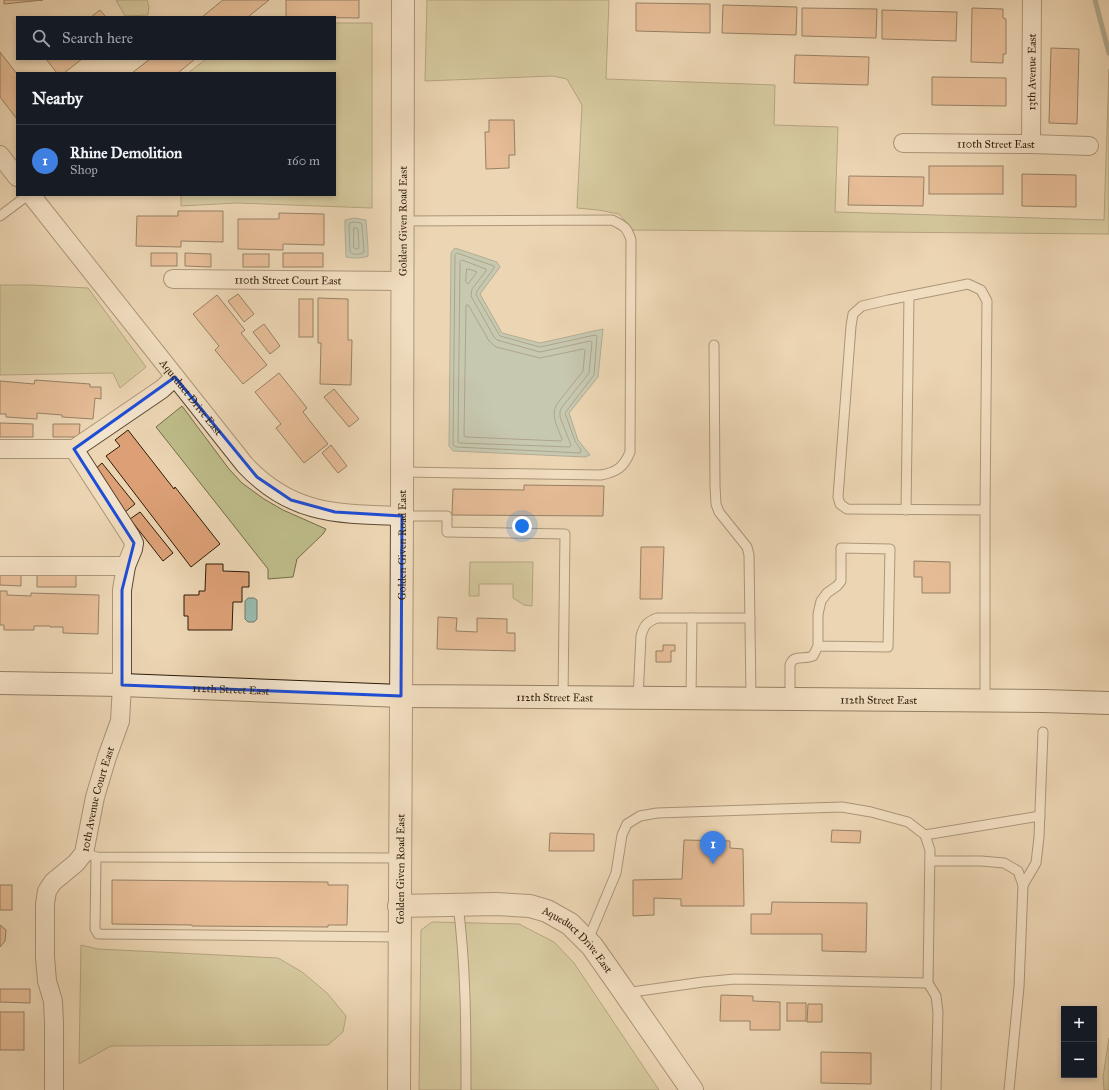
<!DOCTYPE html>
<meta charset="utf-8">
<style>
:root{--surface:#171b24;--page:#20242c;--text:#f1f3f6;--muted:#9ea1a6;--line:#363941;--accent:#0f766e}
body{margin:0;font-family:"IM FELL Great Primer",serif;background:var(--page);color:var(--text)}
.controls{position:absolute;right:12px;bottom:12px;display:grid;overflow:hidden;border-radius:0px;box-shadow:0 2px 6px #0003}
.controls button{width:36px;height:36px;display:grid;place-items:center;padding:0;border:0;border-bottom:1px solid var(--line);background:var(--surface);color:var(--text);font:20px sans-serif}
.you{position:absolute;left:522px;top:526px;width:14px;height:14px;margin:-10px;border:3px solid #fff;border-radius:50%;background:#1a73e8;box-shadow:0 0 0 6px #1a73e833}
.badge{display:grid;place-items:center;width:26px;height:26px;border-radius:50%;background:var(--accent);color:#fff;font-size:13px;font-weight:700}
.pin{position:absolute;translate:-50% -33px;filter:drop-shadow(0 1px 2px #0008)}
.pin::after{content:'';position:absolute;top:21px;width:14px;height:12px;background:inherit;clip-path:polygon(0 0,100% 0,50% 100%)}
.list{margin:0;padding:0;list-style:none}
h2{display:flex;justify-content:space-between;align-items:center;height:52px;margin:0;padding:0 16px;font-size:17px}
h2 small{font-size:13px;font-weight:400;color:var(--muted)}
.list li{display:grid;grid-template-columns:26px 1fr auto;gap:12px;align-items:center;box-sizing:border-box;height:72px;padding:0 16px;border-top:1px solid var(--line)}
.list b{display:block;font-size:15px;white-space:nowrap}
.list p{margin:0;font-size:13px;white-space:nowrap;color:var(--muted)}
.list em{font-size:13px;font-style:normal;color:var(--muted)}
.icon{flex:none;width:22px;height:22px;fill:none;stroke:currentColor;stroke-width:2;stroke-linecap:round;stroke-linejoin:round}
.map{position:relative;flex:none;width:1109px;height:1090px;overflow:hidden}
.search{position:absolute;background:var(--surface);box-shadow:0 2px 6px #0003;left:16px;top:16px;width:320px;height:44px;display:flex;align-items:center;gap:10px;box-sizing:border-box;padding:0 14px;border-radius:0px;color:var(--muted);font-size:15px}
.panel{position:absolute;background:var(--surface);box-shadow:0 2px 6px #0003;left:16px;top:72px;width:320px;height:124px;border-radius:0px}
.map>svg:first-child{display:block}
</style>
<div class="map">
<svg width="1109" height="1090" viewBox="0 0 1109 1090">
<rect width="100%" height="100%" fill="#ecd5b3"/>
<filter id="stains"><feTurbulence type="fractalNoise" baseFrequency=".005" numOctaves="4"/><feColorMatrix values="0 0 0 0 .2 0 0 0 0 .09 0 0 0 0 .02 0 0 0 .5 -.17"/></filter>
<radialGradient id="worn" r=".72"><stop offset=".6" stop-color="#630" stop-opacity="0"/><stop offset="1" stop-color="#630" stop-opacity=".3"/></radialGradient>
<g fill="#bdbc89" stroke="#746c48">
<path d="M 116,0 L 147,0 L 149,6 L 148,15 L 125,16 Z"/>
<path d="M 427,0 L 609,0 L 606,79 L 775,85 L 774,125 L 838,127 L 835,212 L 1104,220 L 1109,69 L 1109,234 L 633,230 L 619,214 L 598,210 L 577,208 L 582,105 L 567,79 L 553,76 L 425,81 Z"/>
<path d="M 335,23 L 372,23 L 372,208 L 237,203 L 181,206 L 181,195 L 335,195 L 335,73 L 188,73 L 206,59 L 335,59 Z"/>
<path d="M 0,285 L 31,285 L 88,288 L 146,367 L 120,388 L 113,373 L 0,375 Z"/>
<path d="M 182,406 L 229,469 L 242,483 L 264,499 L 283,510 L 326,529 L 323,534 L 297,559 L 293,577 L 268,579 L 268,569 L 156,427 Z"/>
<path d="M 470,562 L 533,562 L 532,606 L 524,605 L 513,598 L 513,584 L 479,584 L 479,596 L 469,596 Z"/>
<path d="M 432,922 L 519,924 L 554,942 L 574,963 L 659,1090 L 419,1090 L 421,930 Z"/>
<path d="M 81,945 L 98,949 L 278,958 L 302,972 L 327,993 L 346,1016 L 343,1032 L 328,1045 L 111,1046 L 79,1064 Z"/>
<path d="M 1109,1038 L 1109,1090 L 1104,1090 L 1103,1077 Z"/>
</g>
<g fill="#99b9ad" stroke="#6d7a6b">
<path d="M 354,218 L 366,220 L 368,247 L 368,256 C 360,259 354,258 346,257 L 345,229 L 345,220 Z"/>
<path d="M 455,248 L 497,262 L 500,267 L 480,294 L 502,333 L 540,343 L 603,329 L 598,377 L 569,413 L 578,440 L 590,455 L 585,457 L 453,451 L 449,446 L 451,253 Z"/>
<path d="M 248,598 L 254,598 L 257,600 L 257,619 L 254,622 L 248,622 L 245,619 L 245,601 Z"/>
</g>
<g fill="none" stroke-linecap="round" stroke-linejoin="round">
<g stroke="#626a5a" stroke-width="1">
<path d="M 355,222 L 361,223 L 362,225 L 364,252 C 360,255 353,255 350,252 L 349,225 L 350,223 Z"/>
<path d="M 354,228 L 357,228 L 358,230 L 359,247 L 358,249 L 356,249 L 354,248 Z"/>
<path d="M 457,253 L 494,266 L 494,268 L 477,291 L 476,295 L 500,336 L 540,347 L 595,335 L 597,336 L 594,375 L 565,413 L 575,441 L 581,450 L 580,453 L 456,447 L 453,445 L 455,255 Z"/>
<path d="M 462,260 L 486,269 L 486,271 L 472,289 L 471,296 L 494,337 L 497,340 L 540,352 L 590,341 L 592,342 L 589,373 L 562,407 L 560,411 L 560,417 L 571,445 L 570,447 L 460,443 L 458,442 L 460,262 Z"/>
<path d="M 467,269 L 475,271 L 477,272 L 468,284 L 466,282 Z"/>
<path d="M 467,305 L 469,306 L 489,341 L 496,347 L 540,358 L 583,349 L 585,350 L 583,371 L 557,404 C 550,416 558,428 562,439 L 561,441 L 466,437 L 464,436 L 466,307 Z"/>
</g>
<path stroke="#6d7a6b" stroke-width="5" d="M 1095,0 L 1109,53"/>
</g>
<g fill="#dda076" stroke="#2c1c08">
<path d="M 4,0 L 43,0 L 4,4 Z"/>
<path d="M 223,0 L 269,0 L 248,17 L 202,17 Z"/>
<path d="M 286,0 L 359,0 L 359,18 L 286,17 Z"/>
<path d="M 636,3 L 710,4 L 710,33 L 636,31 Z"/>
<path d="M 723,5 L 797,7 L 796,35 L 722,33 Z"/>
<path d="M 802,8 L 877,9 L 876,38 L 802,36 Z"/>
<path d="M 972,8 L 1003,9 L 1003,18 L 1006,19 L 1006,54 L 1003,54 L 1003,63 L 971,62 Z"/>
<path d="M 100,10 L 106,17 L 91,17 Z"/>
<path d="M 882,10 L 957,12 L 956,41 L 882,39 Z"/>
<path d="M 1051,48 L 1079,49 L 1077,124 L 1049,123 Z"/>
<path d="M 0,52 L 17,74 L 17,119 L 0,97 Z"/>
<path d="M 795,55 L 869,57 L 868,85 L 794,83 Z"/>
<path d="M 46,59 L 82,59 L 64,73 L 57,73 Z"/>
<path d="M 150,59 L 195,59 L 178,73 L 132,73 Z"/>
<path d="M 932,77 L 1006,78 L 1006,106 L 932,105 Z"/>
<path d="M 489,120 L 514,120 L 515,155 L 509,155 L 509,168 L 486,169 L 485,132 L 489,132 Z"/>
<rect x="929" y="166" width="74" height="28"/>
<path d="M 1022,174 L 1076,175 L 1076,207 L 1022,206 Z"/>
<path d="M 849,176 L 924,177 L 923,206 L 848,205 Z"/>
<path d="M 178,211 L 223,211 L 223,242 L 181,241 L 181,247 L 136,246 L 137,216 L 178,216 Z"/>
<path d="M 279,213 L 324,214 L 324,245 L 283,244 L 283,250 L 238,249 L 238,219 L 279,219 Z"/>
<rect x="151" y="253" width="26" height="13"/>
<path d="M 185,253 L 211,254 L 211,267 L 185,266 Z"/>
<rect x="283" y="253" width="40" height="14"/>
<rect x="243" y="254" width="26" height="13"/>
<path d="M 238,294 L 254,314 L 244,322 L 228,301 Z"/>
<path d="M 217,295 L 245,330 L 241,333 L 267,365 L 243,384 L 215,350 L 219,346 L 193,314 Z"/>
<path d="M 318,298 L 348,299 L 348,340 L 352,340 L 351,385 L 320,384 L 321,343 L 318,343 Z"/>
<rect x="299" y="299" width="14" height="38"/>
<path d="M 264,324 L 280,346 L 270,354 L 253,332 Z"/>
<path d="M 279,373 L 307,408 L 303,412 L 328,444 L 304,463 L 276,428 L 281,424 L 255,392 Z"/>
<path d="M 35,380 L 90,384 L 90,387 L 101,387 L 101,399 L 95,398 L 93,419 L 62,417 L 62,415 L 37,413 L 37,419 L 6,417 L 6,414 L 0,414 L 0,381 L 34,384 Z"/>
<path d="M 334,389 L 359,419 L 349,427 L 324,397 Z"/>
<path d="M 0,423 L 33,424 L 33,437 L 0,437 Z"/>
<path d="M 53,424 L 80,424 L 79,437 L 53,437 Z"/>
<path d="M 128,430 L 174,489 L 175,487 L 220,544 L 191,567 L 106,456 L 120,446 L 115,440 Z"/>
<path d="M 331,445 L 347,466 L 338,473 L 322,453 Z"/>
<path d="M 102,463 L 135,504 L 125,512 L 92,472 Z"/>
<path d="M 524,485 L 604,486 L 603,516 L 452,515 L 453,489 L 524,490 Z"/>
<path d="M 140,512 L 173,553 L 163,561 L 130,519 Z"/>
<path d="M 641,547 L 664,547 L 662,599 L 640,599 Z"/>
<path d="M 914,561 L 950,562 L 950,593 L 922,593 L 922,577 L 914,577 Z"/>
<path d="M 206,564 L 223,564 L 223,571 L 249,572 L 249,587 L 242,587 L 242,602 L 233,602 L 232,630 L 188,630 L 188,616 L 184,616 L 184,595 L 199,595 L 199,591 L 205,591 Z"/>
<path d="M 0,572 L 21,573 L 21,586 L 0,585 Z"/>
<path d="M 37,573 L 76,574 L 76,587 L 37,587 Z"/>
<path d="M 0,591 L 7,591 L 7,595 L 31,596 L 31,593 L 99,595 L 98,634 L 63,633 L 63,627 L 50,627 L 50,626 L 34,626 L 34,630 L 4,630 L 4,625 L 0,625 Z"/>
<path d="M 438,617 L 457,618 L 456,631 L 477,632 L 477,618 L 507,619 L 507,633 L 515,633 L 515,651 L 437,649 Z"/>
<path d="M 663,645 L 675,645 L 675,651 L 671,651 L 671,662 L 656,662 L 656,651 L 663,651 Z"/>
<path d="M 832,830 L 861,831 L 860,843 L 831,842 Z"/>
<path d="M 550,833 L 594,834 L 594,851 L 549,851 Z"/>
<path d="M 684,840 L 730,841 L 730,848 L 743,849 L 744,906 L 681,906 L 681,899 L 654,898 L 654,915 L 633,916 L 633,880 L 682,879 Z"/>
<path d="M 112,880 L 328,882 L 328,885 L 348,885 L 347,925 L 328,925 L 328,927 L 192,926 L 192,925 L 112,924 Z"/>
<rect x="0" y="885" width="12" height="25"/>
<path d="M 772,902 L 867,903 L 866,952 L 822,951 L 822,934 L 751,934 L 751,914 L 771,914 Z"/>
<path d="M 0,925 L 6,930 L 5,941 L 0,947 Z"/>
<path d="M 0,989 L 30,989 L 30,1003 L 0,1002 Z"/>
<path d="M 721,995 L 753,996 L 753,1001 L 780,1002 L 780,1030 L 750,1030 L 750,1021 L 720,1021 Z"/>
<rect x="787" y="1003" width="19" height="18"/>
<path d="M 808,1004 L 822,1004 L 822,1022 L 807,1022 Z"/>
<rect x="0" y="1012" width="24" height="38"/>
<path d="M 821,1052 L 871,1053 L 871,1084 L 821,1083 Z"/>
</g>
<g fill="none" stroke-linecap="round" stroke-linejoin="round">
<g stroke="#5c4a33" stroke-width="11">
<g id="service">
<path d="M 0,216 L 28,195"/>
<path d="M 714,345 L 715,486 L 716,504 L 719,512 L 747,547 L 749,555 L 751,698"/>
<path d="M 402,472 L 601,475 C 617,472 624,467 630,452 L 631,240 C 627,227 624,226 612,220 L 402,221"/>
<path d="M 906,510 L 909,296"/>
<path d="M 402,516 L 447,516 L 447,532 L 565,534 L 563,697"/>
<path d="M 638,698 L 641,636 C 644,625 647,622 657,618 L 750,618"/>
<path d="M 691,698 L 692,618"/>
<path d="M 790,699 L 790,665 C 793,654 804,660 813,656 L 818,646 L 818,614 L 821,601 L 827,593 L 837,586 L 841,581 L 841,548 L 890,549 L 888,647 L 818,646"/>
<path d="M 985,700 L 985,510 L 987,301 L 981,290 L 968,284 L 888,300 L 862,306 L 853,314 L 851,326 L 838,497 L 840,504 L 847,509 L 985,510"/>
<path d="M 925,835 L 1040,816"/>
<path d="M 91,855 L 96,857 L 400,858"/>
<path d="M 96,857 L 95,929 L 98,934 L 400,937"/>
<path d="M 930,861 L 981,861 L 1004,863 L 1018,871 L 1023,885 L 1019,987 L 1009,1090"/>
<path d="M 1023,885 L 1036,863 L 1039,837 L 1043,732"/>
<path d="M 458,905 C 466,966 466,1028 466,1090"/>
<path d="M 588,940 L 616,873 L 622,835 L 627,824 L 640,816 L 657,813 L 842,807 L 871,812 L 908,822 L 925,835 L 930,850 L 928,983 L 735,979 L 703,982 L 625,993"/>
<path d="M 928,983 L 936,996 L 938,1012 L 936,1090"/>
</g>
</g>
<g stroke="#5c4a33" stroke-width="20">
<g id="minor">
<path id="s1" d="M 903,143 L 1031,144 L 1089,146"/>
<path id="s2" d="M 1031,144 L 1032,0"/>
<path d="M 0,155 L 17,177"/>
<path id="s3" d="M 31,195 L 245,465 C 292,515 338,514 402,516"/>
<path id="s4" d="M 173,279 L 402,281"/>
<path d="M 0,449 L 74,449"/>
<path d="M 74,449 L 162,389 L 175,377"/>
<path d="M 0,566 L 126,566"/>
<path id="s5" d="M 54,1090 L 54,1023 L 53,1001 L 47,981 L 45,957 L 45,904 L 47,891 L 53,882 L 76,863 L 84,853 L 95,797 L 107,757 L 120,721 L 122,685 L 122,590 L 126,566 L 133,549 L 134,543 L 131,537 L 74,449"/>
</g>
</g>
<g stroke="#5c4a33" stroke-width="24">
<g id="tertiary">
<path id="s6" d="M 399,906 L 496,904 L 530,906 L 547,911 L 570,924 L 592,946 L 618,983 L 692,1090"/>
<path id="s7" d="M 399,1090 L 402,516 L 403,0"/>
</g>
</g>
<g stroke="#2c1c08" stroke-width="24">
<g id="secondary">
<path id="s8" d="M 0,683 L 122,685 L 401,696 L 1044,701 L 1109,703"/>
</g>
</g>
<use href="#service" stroke="#f3e4ce" stroke-width="9"/>
<use href="#minor" stroke="#f3e4ce" stroke-width="18"/>
<use href="#tertiary" stroke="#f3e4ce" stroke-width="22"/>
<use href="#secondary" stroke="#f3e4ce" stroke-width="22"/>
</g>
<path d="M0 0H1109V1090H0ZM 175,377 L 257,477 L 291,500 L 335,512 L 402,516 L 401,696 L 122,685 L 122,590 L 134,543 L 74,449 Z" fill="#ecd5b3" fill-opacity=".55" fill-rule="evenodd"/>
<path fill="none" stroke="#1d4ed8" stroke-width="3" stroke-linejoin="round" d="M 175,377 L 257,477 L 291,500 L 335,512 L 402,516 L 401,696 L 122,685 L 122,590 L 134,543 L 74,449 Z"/>
<g text-anchor="middle" dominant-baseline="central" stroke-width="3" stroke-linejoin="round" paint-order="stroke">
<g font-size="11" fill="#2c1c08" stroke="#f3e4ce">
<text stroke="none"><textPath href="#s2" startOffset="72">13th Avenue East</textPath></text>
<text stroke="none"><textPath href="#s1" startOffset="93">110th Street East</textPath></text>
<text stroke="none"><textPath href="#s7" startOffset="869">Golden Given Road East</textPath></text>
<text stroke="none"><textPath href="#s4" startOffset="115">110th Street Court East</textPath></text>
<text stroke="none"><textPath href="#s3" startOffset="258">Aqueduct Drive East</textPath></text>
<text stroke="none"><textPath href="#s7" startOffset="545">Golden Given Road East</textPath></text>
<text stroke="none"><textPath href="#s8" startOffset="231">112th Street East</textPath></text>
<text stroke="none"><textPath href="#s8" startOffset="555">112th Street East</textPath></text>
<text stroke="none"><textPath href="#s8" startOffset="879">112th Street East</textPath></text>
<text stroke="none"><textPath href="#s5" startOffset="309">10th Avenue Court East</textPath></text>
<text stroke="none"><textPath href="#s7" startOffset="221">Golden Given Road East</textPath></text>
<text stroke="none"><textPath href="#s6" startOffset="191">Aqueduct Drive East</textPath></text>
</g>
</g>
<rect width="100%" height="100%" filter="url(#stains)"/>
<rect width="100%" height="100%" fill="url(#worn)"/>
</svg>
<div class="controls">
<button>+</button>
<button>−</button>
</div>
<div class="you"></div>
<div class="pin badge" style="left:713px;top:864px;background:#3f7fe0">1</div>
<div class="search"><svg class="icon" aria-label="search" viewBox="0 0 24 24"><circle cx="10" cy="10" r="6"/><path d="M15 15l6 6"/></svg>Search here</div>
<section class="panel">
<h2>Nearby<small></small></h2>
<ul class="list">
<li><span class="badge" style="background:#3f7fe0">1</span><div><b>Rhine Demolition</b><p>Shop</p></div><em>160 m</em></li>
</ul>
</section>
</div>
